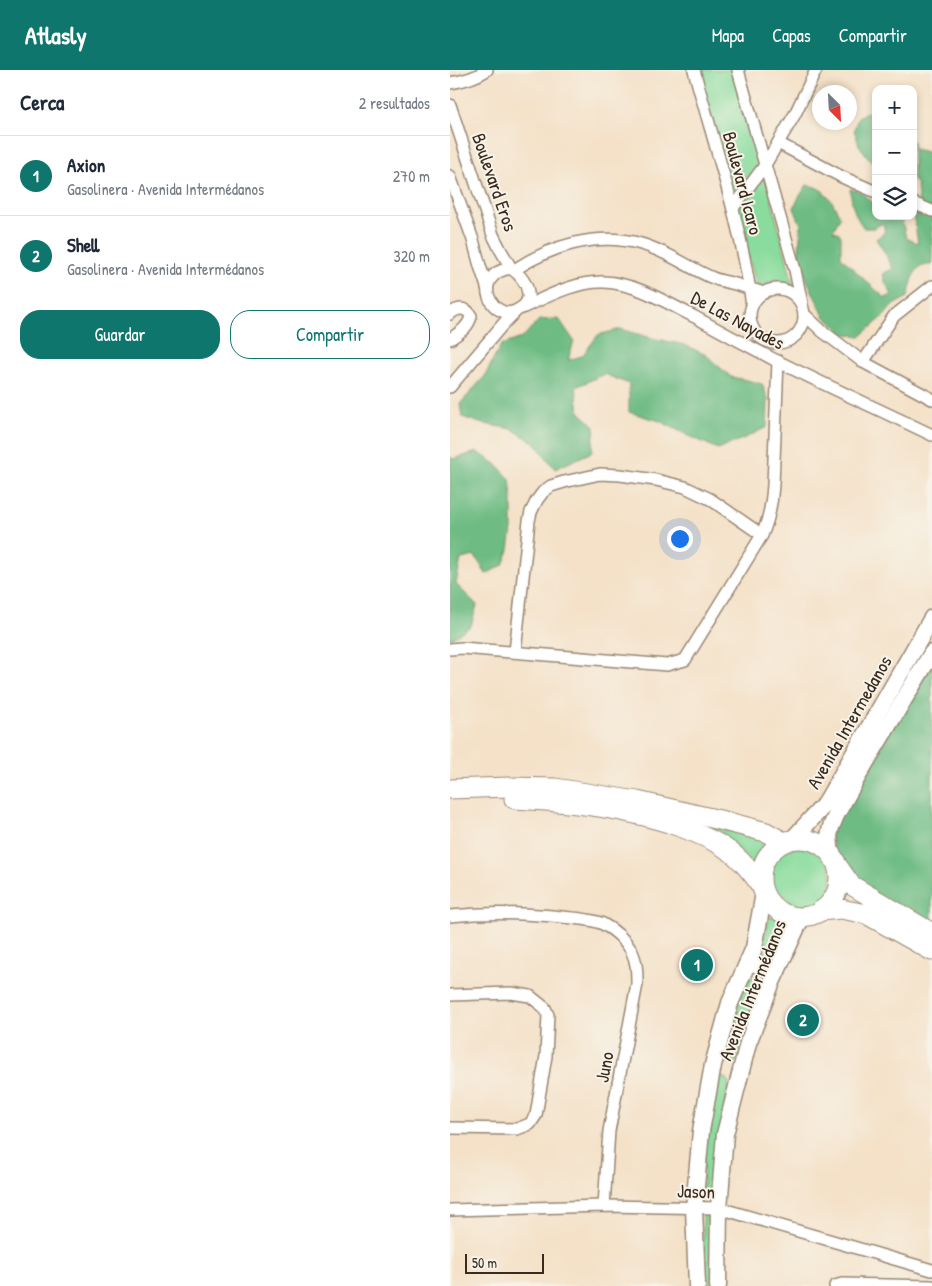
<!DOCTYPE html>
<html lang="es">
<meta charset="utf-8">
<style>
:root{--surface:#fff;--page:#f6f6f7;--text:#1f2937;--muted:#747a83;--line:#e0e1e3;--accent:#0f766e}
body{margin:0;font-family:"Patrick Hand",sans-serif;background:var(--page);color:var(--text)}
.controls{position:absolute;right:15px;top:15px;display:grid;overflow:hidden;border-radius:10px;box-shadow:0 2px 8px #0003}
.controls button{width:45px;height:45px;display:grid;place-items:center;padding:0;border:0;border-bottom:1px solid var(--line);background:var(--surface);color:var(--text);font:25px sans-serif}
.compass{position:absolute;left:362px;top:15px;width:45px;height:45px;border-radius:50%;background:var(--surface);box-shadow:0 2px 8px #0003;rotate:156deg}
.scale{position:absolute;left:15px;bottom:12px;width:79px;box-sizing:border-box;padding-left:5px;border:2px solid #3b2a1e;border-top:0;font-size:14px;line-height:18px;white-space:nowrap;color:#3b2a1e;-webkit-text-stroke:4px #f7f3e8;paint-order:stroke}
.you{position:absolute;left:229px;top:468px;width:18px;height:18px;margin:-12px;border:4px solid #fff;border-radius:50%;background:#1a73e8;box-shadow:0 0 0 8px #1a73e833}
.badge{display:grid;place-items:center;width:32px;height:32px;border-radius:50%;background:var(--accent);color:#fff;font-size:16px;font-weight:700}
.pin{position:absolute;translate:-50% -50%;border:2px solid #fff;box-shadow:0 1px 5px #0006}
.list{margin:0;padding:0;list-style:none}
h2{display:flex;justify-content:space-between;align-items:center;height:65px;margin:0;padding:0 20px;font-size:21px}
h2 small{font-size:16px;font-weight:400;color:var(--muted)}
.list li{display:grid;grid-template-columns:32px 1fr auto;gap:15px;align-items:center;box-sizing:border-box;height:80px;padding:0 20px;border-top:1px solid var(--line)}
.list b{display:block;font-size:19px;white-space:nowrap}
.list p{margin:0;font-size:16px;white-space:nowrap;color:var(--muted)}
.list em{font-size:16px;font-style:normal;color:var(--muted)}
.actions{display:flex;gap:10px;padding:15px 20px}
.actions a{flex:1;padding:11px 0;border:1px solid var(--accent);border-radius:20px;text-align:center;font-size:18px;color:var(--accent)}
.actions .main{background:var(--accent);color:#fff}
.icon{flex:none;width:28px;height:28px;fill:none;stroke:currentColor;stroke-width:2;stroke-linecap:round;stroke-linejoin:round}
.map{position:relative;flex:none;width:482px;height:1216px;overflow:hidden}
header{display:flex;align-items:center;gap:30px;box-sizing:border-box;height:70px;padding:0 25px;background:var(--accent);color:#fff}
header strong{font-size:24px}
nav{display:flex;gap:28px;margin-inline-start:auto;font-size:18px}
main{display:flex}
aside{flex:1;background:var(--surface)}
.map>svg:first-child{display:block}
</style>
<header>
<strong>Atlasly</strong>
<nav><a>Mapa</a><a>Capas</a><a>Compartir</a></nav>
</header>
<main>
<aside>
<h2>Cerca<small>2 resultados</small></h2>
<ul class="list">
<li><span class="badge">1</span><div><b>Axion</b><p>Gasolinera · Avenida Intermédanos</p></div><em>270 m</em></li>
<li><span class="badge">2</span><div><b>Shell</b><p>Gasolinera · Avenida Intermédanos</p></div><em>320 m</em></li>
</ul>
<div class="actions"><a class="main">Guardar</a><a>Compartir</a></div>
</aside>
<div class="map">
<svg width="482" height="1216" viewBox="0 0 482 1216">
<rect width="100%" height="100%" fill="#f7f3e8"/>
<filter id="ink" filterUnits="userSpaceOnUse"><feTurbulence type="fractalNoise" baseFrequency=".02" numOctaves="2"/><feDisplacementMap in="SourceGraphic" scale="10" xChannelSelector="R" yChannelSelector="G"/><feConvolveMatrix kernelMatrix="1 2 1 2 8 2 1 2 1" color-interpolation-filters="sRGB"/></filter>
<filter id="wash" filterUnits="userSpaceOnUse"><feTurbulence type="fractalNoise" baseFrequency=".0096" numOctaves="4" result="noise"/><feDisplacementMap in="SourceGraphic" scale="20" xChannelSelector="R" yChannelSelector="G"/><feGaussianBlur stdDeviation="1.12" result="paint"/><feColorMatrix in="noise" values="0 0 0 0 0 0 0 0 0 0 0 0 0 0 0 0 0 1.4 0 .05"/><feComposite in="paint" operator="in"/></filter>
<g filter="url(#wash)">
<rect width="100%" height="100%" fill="#f4e1c8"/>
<g fill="#89dc9d" stroke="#62835e">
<path d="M 244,0 L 289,0 L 344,219 C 330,208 323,209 308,218 L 283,138 Z"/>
<path d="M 245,753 L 318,770 C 311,778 305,785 303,795 L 282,773 L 257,757 Z"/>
<circle cx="350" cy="809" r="32"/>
<path d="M 319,846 L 341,854 L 324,885 C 320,888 318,888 313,887 L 311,883 Z"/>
<path d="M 302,907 C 308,907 312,910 313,915 L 286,992 C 281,994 278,993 274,990 L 273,982 L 297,910 Z"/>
<path d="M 269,1007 L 276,1008 L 279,1013 L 268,1070 L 263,1127 L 261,1129 L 256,1130 L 252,1128 L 255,1068 Z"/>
<path d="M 257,1142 L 261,1143 L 262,1216 L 253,1216 L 253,1145 Z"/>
</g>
<g fill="#6ebc84" stroke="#547351">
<path d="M 416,42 L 426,43 L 426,98 L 409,75 L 404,60 L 408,47 Z"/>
<path d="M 463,71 L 464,79 L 478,82 L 482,86 L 482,194 L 469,197 L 463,206 L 458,227 L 443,235 L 434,246 L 411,266 L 394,264 L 374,246 L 348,191 L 351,155 L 344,138 L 349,127 L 357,115 C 377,118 382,131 390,147 L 383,161 L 388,162 L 391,166 L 391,187 L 417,212 L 435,228 L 442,225 L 435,212 L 433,203 L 443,199 L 435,183 L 426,169 L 435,162 L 433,153 L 424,158 L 414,158 C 404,146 402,134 400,119 C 413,120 415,129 426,134 L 426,146 L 451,146 L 456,168 L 468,173 L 464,149 L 469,137 L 467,115 L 463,109 Z"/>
<path d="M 109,249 L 124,271 L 118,290 L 132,286 L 148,265 L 171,259 L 202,268 L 235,275 L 256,285 L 281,307 L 297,310 L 312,314 L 318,329 L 317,357 L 297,367 L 268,379 L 235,364 L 210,351 L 179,342 L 179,314 L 154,304 L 126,317 L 129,342 L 145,356 L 142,382 L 105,399 L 85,373 L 62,359 L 30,353 L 12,347 L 10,334 L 35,306 L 51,275 L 72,268 L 89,250 Z"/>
<path d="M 27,382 L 46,394 L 60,409 L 62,428 L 62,459 L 59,480 L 53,495 L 36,504 L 25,486 L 11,489 L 6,514 L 27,535 L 21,556 L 0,569 L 0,387 L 3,389 Z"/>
<path d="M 482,583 L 482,863 L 401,815 L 379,766 Z"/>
</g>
</g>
<g filter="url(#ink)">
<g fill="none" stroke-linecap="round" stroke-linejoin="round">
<g stroke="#988673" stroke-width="14">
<g id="minor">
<path d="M 244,0 C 265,78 292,156 302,236"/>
<path d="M 288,0 L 345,200 L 352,234"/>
<path d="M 0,13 C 13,11 25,8 37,0"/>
<path d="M 0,35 L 43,165 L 50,179 L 61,198"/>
<path d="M 328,73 L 392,107 L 426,122"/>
<path d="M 0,106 L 23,170 L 30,196 L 37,217"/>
<path d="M 463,133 L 482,141"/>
<path d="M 283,138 L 315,95 L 345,44 L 366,0"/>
<path d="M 61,198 C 69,204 77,213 78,223 C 79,230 75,236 69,239 C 44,256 17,205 61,198 Z"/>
<path d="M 64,200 C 101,176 147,161 191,174 C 217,181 239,198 263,208 C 270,211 278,212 285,214 C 295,217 304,220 314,223"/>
<circle cx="327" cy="246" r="27"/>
<path d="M 72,238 C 97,227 125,211 154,212 C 186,213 217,233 245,247 C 272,262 298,276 325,290 C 377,316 430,340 482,365"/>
<path d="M 0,244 C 7,238 16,236 21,246 C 19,257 9,263 0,269"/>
<path d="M 354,244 L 372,261 L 413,292 L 482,329"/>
<path d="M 413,292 L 444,246 L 482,216"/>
<path d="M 0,317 L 54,253 L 66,241"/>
<path d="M 0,579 L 12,578 L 217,595 L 235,590 L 312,465 C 319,449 322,432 323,415 L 328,291"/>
<path d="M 65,582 L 79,451 L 81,442 L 87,430 L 93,422 L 101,416 L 114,412 L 150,404 L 170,405 L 206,410 L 235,417 L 260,429 L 312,465"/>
<path d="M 0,846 C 37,842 74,843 112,847 C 123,848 143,849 153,854 C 164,860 175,870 181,880 C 187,891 187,902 187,914 L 159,1061 L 154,1136"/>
<path d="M 0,925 L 61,923 L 80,926 L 95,938 L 98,945 L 96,986 L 86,1045 L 80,1054 L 67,1059 L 0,1058"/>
<path d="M 0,1140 L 154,1136 L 269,1138 L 482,1200"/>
<path d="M 385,1216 L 392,1214 L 482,1216"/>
</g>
</g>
<g stroke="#988673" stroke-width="19">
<g id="secondary">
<path d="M 342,770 L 375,734 L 482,548"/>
<path d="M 381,785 L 379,766 L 381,757 L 387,743 L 416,692 L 482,583"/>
<path d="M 299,892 L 327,901"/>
<path d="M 247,1216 L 244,1138 L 251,1061 L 263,995 L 280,933 L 304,878 L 314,823"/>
<path d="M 268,1216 L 269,1138 L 275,1064 L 298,973 L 322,912 L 352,846"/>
</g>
</g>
<g stroke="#988673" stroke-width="21">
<g id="primary">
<path d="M 0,719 L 59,717 L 105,718 L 187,731 L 270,750 L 316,762 L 334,772"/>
<path d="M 64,729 C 121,732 179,738 233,758 C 249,764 264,770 278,780 C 289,787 304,805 311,816"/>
<circle cx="350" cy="808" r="39"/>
<path d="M 387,795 L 401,815 L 482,863"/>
<path d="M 370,841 L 391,839 L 416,844 L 482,881"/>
</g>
</g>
<use href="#minor" stroke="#fff" stroke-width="11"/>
<use href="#secondary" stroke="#fff" stroke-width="16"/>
<use href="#primary" stroke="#fff" stroke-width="19"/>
</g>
</g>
<g text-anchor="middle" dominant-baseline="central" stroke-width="4" stroke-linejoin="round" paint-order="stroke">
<g font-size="19" fill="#3b2a1e" stroke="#f7f3e8">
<text transform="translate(45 112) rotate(71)">Boulevard Eros</text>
<text transform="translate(293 113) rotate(75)">Boulevard Icaro</text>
<text transform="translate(288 250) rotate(28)">De Las Nayades</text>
<text transform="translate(399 652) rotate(-60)">Avenida Intermedanos</text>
<text transform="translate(302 920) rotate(-68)">Avenida Intermédanos</text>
<text transform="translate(154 997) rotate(-79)">Juno</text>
<text transform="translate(246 1121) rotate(2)">Jason</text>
</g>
</g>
</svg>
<div class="controls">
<button>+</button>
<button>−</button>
<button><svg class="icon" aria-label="layers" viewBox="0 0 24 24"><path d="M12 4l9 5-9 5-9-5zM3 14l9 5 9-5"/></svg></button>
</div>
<svg class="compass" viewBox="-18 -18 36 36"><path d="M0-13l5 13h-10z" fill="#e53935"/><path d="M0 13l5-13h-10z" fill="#747a83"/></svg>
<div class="scale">50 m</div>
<div class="you"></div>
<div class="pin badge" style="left:247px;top:895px">1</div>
<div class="pin badge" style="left:353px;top:950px">2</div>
</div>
</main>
